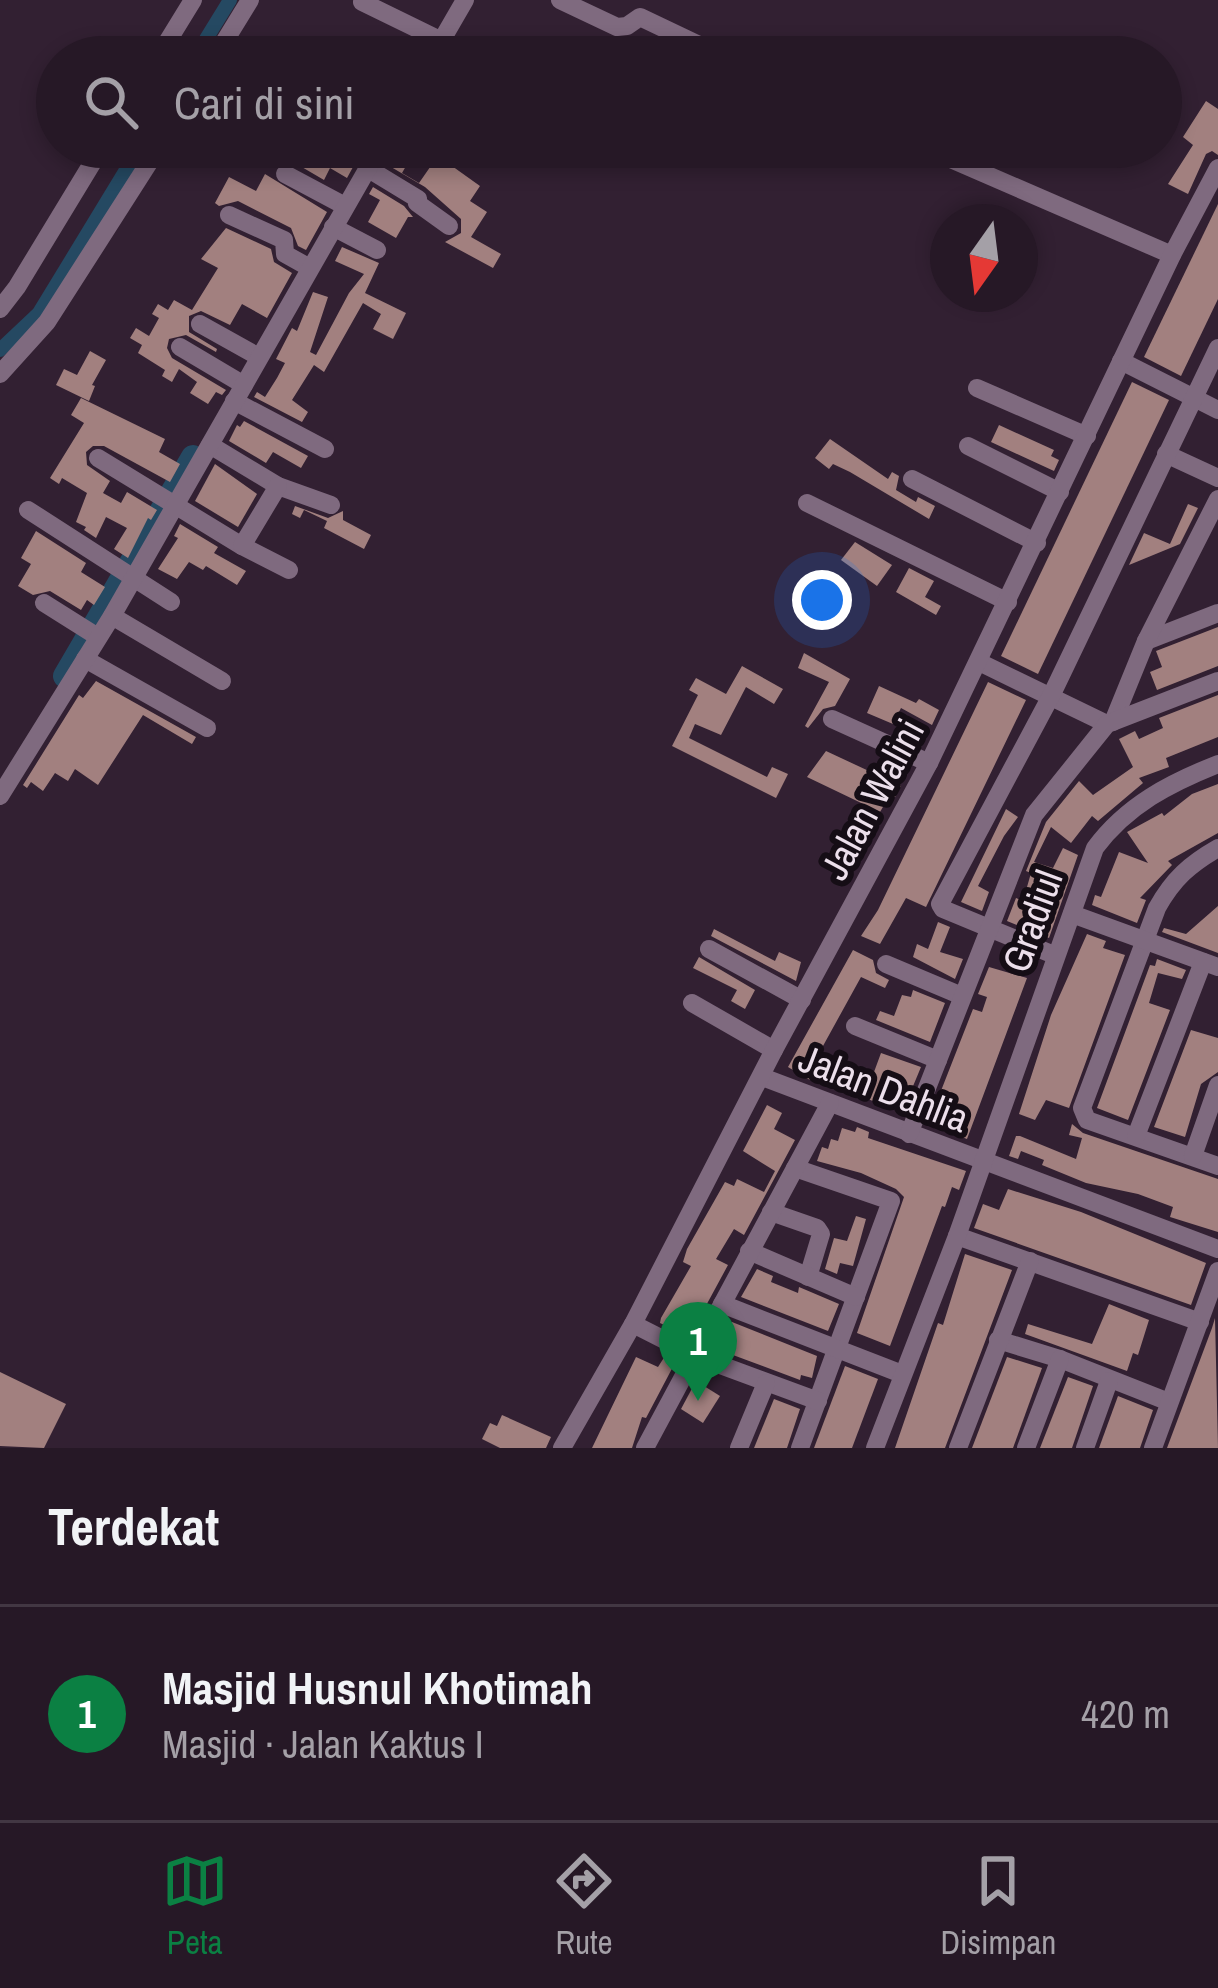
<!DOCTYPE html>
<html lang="id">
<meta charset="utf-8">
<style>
:root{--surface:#261826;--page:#2e212e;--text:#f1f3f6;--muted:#a4a0a7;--line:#423743;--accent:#0b8043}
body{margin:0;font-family:"Archivo Narrow",sans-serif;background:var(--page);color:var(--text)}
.compass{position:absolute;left:930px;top:204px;width:108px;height:108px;border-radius:50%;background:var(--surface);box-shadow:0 6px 18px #0003;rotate:194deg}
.you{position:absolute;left:822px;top:600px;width:42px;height:42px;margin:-30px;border:9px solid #fff;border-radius:50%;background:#1a73e8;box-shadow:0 0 0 18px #1a73e833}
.badge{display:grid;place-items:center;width:78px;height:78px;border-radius:50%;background:var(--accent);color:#fff;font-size:39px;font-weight:700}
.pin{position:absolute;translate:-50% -99px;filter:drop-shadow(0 3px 6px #0008)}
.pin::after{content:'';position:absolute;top:63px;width:42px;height:36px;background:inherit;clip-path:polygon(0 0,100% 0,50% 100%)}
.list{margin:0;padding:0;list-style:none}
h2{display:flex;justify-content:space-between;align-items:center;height:156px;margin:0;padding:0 48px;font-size:51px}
h2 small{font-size:39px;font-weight:400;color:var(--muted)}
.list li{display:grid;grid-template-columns:78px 1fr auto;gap:36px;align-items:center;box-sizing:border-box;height:216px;padding:0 48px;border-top:3px solid var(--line)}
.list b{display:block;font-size:45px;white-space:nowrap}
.list p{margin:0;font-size:39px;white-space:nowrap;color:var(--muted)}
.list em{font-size:39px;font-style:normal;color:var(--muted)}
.icon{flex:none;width:66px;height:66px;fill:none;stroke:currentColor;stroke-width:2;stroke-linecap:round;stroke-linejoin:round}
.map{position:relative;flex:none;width:1218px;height:1448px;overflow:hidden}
.search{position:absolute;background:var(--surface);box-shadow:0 6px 18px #0003;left:36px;right:36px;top:36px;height:132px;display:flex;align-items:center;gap:30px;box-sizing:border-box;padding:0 42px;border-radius:66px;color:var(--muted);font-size:45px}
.sheet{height:372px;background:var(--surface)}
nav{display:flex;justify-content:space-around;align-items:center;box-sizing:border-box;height:168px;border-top:3px solid var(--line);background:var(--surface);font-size:33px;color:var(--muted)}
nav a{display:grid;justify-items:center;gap:6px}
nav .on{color:var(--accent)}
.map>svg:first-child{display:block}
</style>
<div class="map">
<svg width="1218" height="1448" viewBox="0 0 1218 1448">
<rect width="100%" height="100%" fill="#322032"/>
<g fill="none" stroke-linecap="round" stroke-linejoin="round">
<g stroke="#254962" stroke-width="14">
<path d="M 195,57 L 230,0"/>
<path d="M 0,350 L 39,313 L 140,147"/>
</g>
<path stroke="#254962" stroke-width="24" d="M 65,676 L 193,457"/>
</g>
<g fill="#a2807f">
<path d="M 1206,101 L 1218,109 L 1218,155 L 1212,151 L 1206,154 L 1188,194 L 1168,184 L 1193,145 L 1183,137 Z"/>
<path d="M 288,147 L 364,147 L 347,178 L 330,168 L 324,180 L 283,156 Z"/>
<path d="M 393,147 L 417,147 L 402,173 L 419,183 L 444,147 L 466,147 L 452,166 L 480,186 L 470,201 L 487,212 L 471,237 L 501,254 L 493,268 L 445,242 L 461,233 L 461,219 L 425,187 L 386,164 Z"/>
<path d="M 265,174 L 327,212 L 306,250 L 298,246 L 291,228 L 238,201 L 219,206 L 215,203 L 229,177 L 256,191 Z"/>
<path d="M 373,187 L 404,206 L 413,217 L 408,217 L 396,238 L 368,222 L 380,200 L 369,194 Z"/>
<path d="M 1218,204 L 1218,299 L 1181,376 L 1144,357 Z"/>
<path d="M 226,228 L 271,249 L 274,262 L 292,273 L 267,318 L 242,304 L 230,325 L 201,311 L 189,316 L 189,332 L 217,349 L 216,352 L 186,335 L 169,339 L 167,348 L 172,358 L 226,390 L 222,395 L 216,392 L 208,404 L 190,393 L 197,382 L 179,369 L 172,382 L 162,376 L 165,370 L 138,353 L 142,345 L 130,338 L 136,328 L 149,336 L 159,318 L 152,314 L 158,304 L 168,310 L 174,300 L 192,310 L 218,268 L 201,259 Z"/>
<path d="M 342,247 L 379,263 L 365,293 L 406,313 L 393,339 L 373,329 L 381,314 L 363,303 L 324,372 L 314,365 L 292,400 L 308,412 L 302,422 L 254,397 L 257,392 L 265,397 L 277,378 L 285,363 L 276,359 L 292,328 L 297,331 L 313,292 L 328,297 L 310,352 L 316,355 L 349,293 L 364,274 L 335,261 Z"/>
<path d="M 90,351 L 106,360 L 92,385 L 95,386 L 89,401 L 56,385 L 64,369 L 77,375 Z"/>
<path d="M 1132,382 L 1169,400 L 1038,674 L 1001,656 Z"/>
<path d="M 81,398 L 165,439 L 159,452 L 180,464 L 170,482 L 104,446 L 93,446 L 86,452 L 87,465 L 110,481 L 103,493 L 121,503 L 127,492 L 157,510 L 151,520 L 148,518 L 128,558 L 114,549 L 127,528 L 106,517 L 96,538 L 84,530 L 86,527 L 76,522 L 87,493 L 62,478 L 59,484 L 50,478 L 84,423 L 71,415 Z"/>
<path d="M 244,421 L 308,456 L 301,468 L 273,452 L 266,463 L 229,441 L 237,425 L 240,427 Z"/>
<path d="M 999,425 L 1054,450 L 1051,456 L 1059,460 L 1054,471 L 991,442 Z"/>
<path d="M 830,439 L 888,479 L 892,472 L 899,476 L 896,490 L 916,502 L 918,497 L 935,506 L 929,519 L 850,472 L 833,464 L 829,469 L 815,458 Z"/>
<path d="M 215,464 L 257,494 L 238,527 L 195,501 Z"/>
<path d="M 1188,504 L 1198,508 L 1180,544 L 1129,565 L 1144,533 L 1170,544 Z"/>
<path d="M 295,506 L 328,518 L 343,511 L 343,520 L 371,535 L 364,549 L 324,528 L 327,521 L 304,510 L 300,518 L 292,514 Z"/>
<path d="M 180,524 L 218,547 L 214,553 L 246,571 L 237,585 L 206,566 L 203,570 L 189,562 L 177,579 L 158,569 L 178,538 L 174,536 Z"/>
<path d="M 36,531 L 86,563 L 81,572 L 105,587 L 94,605 L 87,600 L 81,610 L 50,591 L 33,595 L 18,586 L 31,564 L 21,558 Z"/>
<path d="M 855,542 L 892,565 L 877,586 L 841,560 Z"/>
<path d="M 909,568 L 934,581 L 925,597 L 941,606 L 936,615 L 896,592 Z"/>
<path d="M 1218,627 L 1218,666 L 1157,690 L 1150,672 L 1162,667 L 1156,651 Z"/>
<path d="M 804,653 L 850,679 L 835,706 L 823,709 L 808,728 L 805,726 L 829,682 L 798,668 Z"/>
<path d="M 742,666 L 783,689 L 774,704 L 746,687 L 721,735 L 695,724 L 689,738 L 767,777 L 772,767 L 788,774 L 776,798 L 672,746 L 698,695 L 689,690 L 696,678 L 726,694 Z"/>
<path d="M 96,681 L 196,737 L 192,744 L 143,715 L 98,785 L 75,769 L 68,781 L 55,773 L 43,791 L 31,782 L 27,788 L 23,785 L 79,695 L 83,698 Z"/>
<path d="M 988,682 L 1026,700 L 926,907 L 906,898 L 880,944 L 861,936 L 878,910 Z"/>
<path d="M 879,686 L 916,703 L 919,699 L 939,710 L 932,725 L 901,708 L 893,724 L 867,713 Z"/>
<path d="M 1218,695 L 1218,737 L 1166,758 L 1169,767 L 1139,778 L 1143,783 L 1098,821 L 1092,816 L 1071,843 L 1051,827 L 1034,862 L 1053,868 L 1063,848 L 1078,855 L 1049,938 L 1007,921 L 1016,898 L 1023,901 L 1031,873 L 1026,871 L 1046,822 L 1079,781 L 1093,795 L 1133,767 L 1119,739 L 1135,731 L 1139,739 L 1163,728 L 1159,718 Z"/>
<path d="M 826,751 L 901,786 L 895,797 L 890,795 L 880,812 L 807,777 Z"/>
<path d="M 1218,784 L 1218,833 L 1168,861 L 1172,865 L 1140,898 L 1146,900 L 1137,923 L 1092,905 L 1095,895 L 1101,897 L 1119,852 L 1148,863 L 1127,832 L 1162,813 L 1164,816 L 1192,794 Z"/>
<path d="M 1006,809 L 1018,817 L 1004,836 L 978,886 L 989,892 L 982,911 L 961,902 Z"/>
<path d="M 1218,906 L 1218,953 L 1162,932 L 1164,928 L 1186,934 Z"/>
<path d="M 938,922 L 950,927 L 940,952 L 963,959 L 955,979 L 913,957 L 917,944 L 928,949 Z"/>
<path d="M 714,929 L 775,961 L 779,952 L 801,962 L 796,981 L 711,936 Z"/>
<path d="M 1087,934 L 1106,941 L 1103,948 L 1125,955 L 1069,1108 L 1046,1100 L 1035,1120 L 1019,1114 L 1051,1015 Z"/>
<path d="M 853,950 L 873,960 L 876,973 L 889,980 L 885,988 L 861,977 L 818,1055 L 874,1072 L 881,1053 L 921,1067 L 906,1103 L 888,1097 L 885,1105 L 808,1079 L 788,1067 Z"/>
<path d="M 699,957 L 755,990 L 745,1009 L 731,1001 L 737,990 L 693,968 Z"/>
<path d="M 1157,959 L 1186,970 L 1182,979 L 1158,973 L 1149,1003 L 1170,1010 L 1128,1120 L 1097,1108 L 1150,965 L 1155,966 Z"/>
<path d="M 989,967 L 1027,978 L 967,1139 L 928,1124 L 973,1009 L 982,1012 L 987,997 L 978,994 Z"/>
<path d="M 913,990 L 945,1003 L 930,1042 L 876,1020 L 880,1011 L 894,1016 L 902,995 L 911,997 Z"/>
<path d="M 1191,1030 L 1218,1038 L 1218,1072 L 1201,1084 L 1185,1137 L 1154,1127 Z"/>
<path d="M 767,1105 L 782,1113 L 774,1129 L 795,1140 L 744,1235 L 734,1229 L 716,1259 L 728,1265 L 689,1337 L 660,1323 L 661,1318 L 691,1266 L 683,1262 L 687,1249 L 725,1182 L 734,1186 L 737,1179 L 764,1192 L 775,1171 L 743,1151 Z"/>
<path d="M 1072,1124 L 1083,1133 L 1218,1179 L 1218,1232 L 1170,1217 L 1173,1207 L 1138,1194 L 1086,1183 L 1042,1165 L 1044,1160 L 1021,1151 L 1018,1159 L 1009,1156 L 1016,1136 L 1020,1136 L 1076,1159 L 1082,1138 L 1069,1135 Z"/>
<path d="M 857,1127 L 869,1132 L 868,1138 L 966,1171 L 959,1190 L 952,1187 L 945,1207 L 942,1206 L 890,1346 L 857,1333 L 904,1197 L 896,1189 L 861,1173 L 817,1161 L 822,1147 L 828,1149 L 831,1139 L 838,1141 L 842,1128 L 855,1132 Z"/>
<path d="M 1008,1189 L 1081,1212 L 1206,1263 L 1191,1305 L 974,1228 L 983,1204 L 999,1210 Z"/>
<path d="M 856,1216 L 866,1219 L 853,1266 L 840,1263 L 837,1274 L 825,1269 L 834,1238 L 847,1241 Z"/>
<path d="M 965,1254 L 1012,1270 L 945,1448 L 895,1448 L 938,1323 L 943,1325 Z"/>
<path d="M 757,1269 L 773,1276 L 771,1282 L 798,1293 L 799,1287 L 839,1304 L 828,1331 L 741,1297 Z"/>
<path d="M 1109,1304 L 1149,1320 L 1138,1355 L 1133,1353 L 1127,1371 L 1025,1334 L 1028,1324 L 1092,1344 Z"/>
<path d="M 1215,1318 L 1218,1448 L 1167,1448 L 1212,1328 Z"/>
<path d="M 732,1322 L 817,1356 L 812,1378 L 801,1375 L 800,1380 L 714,1348 L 727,1324 Z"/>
<path d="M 665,1356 L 676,1361 L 646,1418 L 642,1417 L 632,1448 L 592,1448 L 636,1357 L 658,1367 Z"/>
<path d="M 1007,1357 L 1042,1368 L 1013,1448 L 972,1448 Z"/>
<path d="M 845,1366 L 878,1379 L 852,1448 L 814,1448 Z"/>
<path d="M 0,1372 L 66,1404 L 44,1448 L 0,1446 Z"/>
<path d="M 1068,1377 L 1093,1386 L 1072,1448 L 1040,1448 Z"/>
<path d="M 696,1381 L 720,1396 L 703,1423 L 681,1409 Z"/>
<path d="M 1118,1396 L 1153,1410 L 1140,1448 L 1099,1448 Z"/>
<path d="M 774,1399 L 800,1409 L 787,1448 L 754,1448 Z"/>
<path d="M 502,1415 L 551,1437 L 546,1448 L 500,1448 L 482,1439 L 490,1423 L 497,1426 Z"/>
</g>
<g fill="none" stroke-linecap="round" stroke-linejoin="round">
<g stroke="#7f6a7f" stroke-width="18">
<path d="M 560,0 L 617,27 L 627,26 L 640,17 L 724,57"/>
<path d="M 362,2 L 442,41"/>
<path d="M 158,57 L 193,0"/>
<path d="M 215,57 L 250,0"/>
<path d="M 432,57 L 465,0"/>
<path d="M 923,147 L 1172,255"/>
<path d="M 367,168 L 418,199 L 417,203 L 449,226"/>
<path d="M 285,174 L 345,206"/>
<path d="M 229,215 L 284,240 L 285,254 L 310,268"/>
<path d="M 333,227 L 377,250"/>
<path d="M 0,309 L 17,287 L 102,147"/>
<path d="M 200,324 L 259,357"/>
<path d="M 180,347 L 244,385"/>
<path d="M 1121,361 L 1218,410"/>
<path d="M 0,374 L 47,322 L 159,147"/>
<path d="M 977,388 L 1087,436"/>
<path d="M 234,401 L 325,449"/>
<path d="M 210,445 L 278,486 L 331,505"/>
<path d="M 968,446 L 1060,492"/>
<path d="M 1166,454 L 1218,478"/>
<path d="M 98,458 L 242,546 L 289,570"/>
<path d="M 912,479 L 1037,543"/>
<path d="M 807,503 L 1008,602"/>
<path d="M 28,510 L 171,602"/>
<path d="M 242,546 L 278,486"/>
<path d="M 44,603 L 98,637"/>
<path d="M 112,616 L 222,681"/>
<path d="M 1146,641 L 1218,613"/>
<path d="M 85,659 L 207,728"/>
<path d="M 979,662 L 1107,724"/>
<path d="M 832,719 L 929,763"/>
<path d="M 1113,722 L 1146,641 L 1218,499"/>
<path d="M 0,796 L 112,616 L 380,147"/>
<path d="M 1218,848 C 1190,864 1173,879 1157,908 L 1082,1108 L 1087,1120 L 1218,1166"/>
<path d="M 1072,914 L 1218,967"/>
<path d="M 709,949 L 802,1000"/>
<path d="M 1054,955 L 943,909 L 940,904 L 1052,694 L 1218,348"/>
<path d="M 886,964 L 962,996"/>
<path d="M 692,1003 L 774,1050"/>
<path d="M 855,1026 L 938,1060"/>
<path d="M 762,1077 L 1218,1249"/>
<path d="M 909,1134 L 1034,815 L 1107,724 L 1218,681"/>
<path d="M 1136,1136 L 1203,962"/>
<path d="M 1193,1156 L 1218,1085"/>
<path d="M 795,1168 L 891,1201 L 800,1448"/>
<path d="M 771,1212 L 817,1228 L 821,1234 L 808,1277"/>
<path d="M 957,1236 L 1200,1322"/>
<path d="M 749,1251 L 856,1297"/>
<path d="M 722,1304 L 902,1374"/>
<path d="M 633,1324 L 696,1356 L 818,1401"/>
<path d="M 998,1340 L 1060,1359 L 1169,1402"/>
<path d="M 562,1448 L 633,1324 L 774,1050 L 929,763 L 1172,255 L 1218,168"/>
<path d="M 645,1448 L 830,1103"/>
<path d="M 739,1448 L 766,1383"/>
<path d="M 875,1448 L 957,1236 L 1095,848 C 1127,805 1170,783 1218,764"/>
<path d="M 958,1448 L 1030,1261"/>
<path d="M 1026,1448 L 1060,1359"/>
<path d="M 1085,1448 L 1109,1381"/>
<path d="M 1153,1448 L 1218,1271"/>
</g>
</g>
<g text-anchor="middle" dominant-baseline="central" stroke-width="12" stroke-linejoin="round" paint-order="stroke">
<g font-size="39" fill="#ecdfeb" stroke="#150d15">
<text transform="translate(872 799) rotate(-62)">Jalan Walini</text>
<text transform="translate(1032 921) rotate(-70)">Gradiul</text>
<text transform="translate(884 1088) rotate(21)">Jalan Dahlia</text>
</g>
</g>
</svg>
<svg class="compass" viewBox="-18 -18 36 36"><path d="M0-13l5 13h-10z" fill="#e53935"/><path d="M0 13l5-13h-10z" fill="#a4a0a7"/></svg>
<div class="you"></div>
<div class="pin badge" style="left:698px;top:1401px">1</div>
<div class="search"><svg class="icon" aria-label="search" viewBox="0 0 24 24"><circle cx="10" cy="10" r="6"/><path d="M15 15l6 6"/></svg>Cari di sini</div>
</div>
<section class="sheet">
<h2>Terdekat<small></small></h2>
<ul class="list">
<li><span class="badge">1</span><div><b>Masjid Husnul Khotimah</b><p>Masjid · Jalan Kaktus I</p></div><em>420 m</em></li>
</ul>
</section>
<nav>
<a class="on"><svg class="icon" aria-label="map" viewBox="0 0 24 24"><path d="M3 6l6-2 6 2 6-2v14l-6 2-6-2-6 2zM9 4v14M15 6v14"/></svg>Peta</a>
<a><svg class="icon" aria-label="directions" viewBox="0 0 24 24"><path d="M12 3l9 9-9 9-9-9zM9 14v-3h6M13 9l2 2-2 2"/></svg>Rute</a>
<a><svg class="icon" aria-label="saved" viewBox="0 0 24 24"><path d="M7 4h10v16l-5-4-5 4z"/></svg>Disimpan</a>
</nav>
